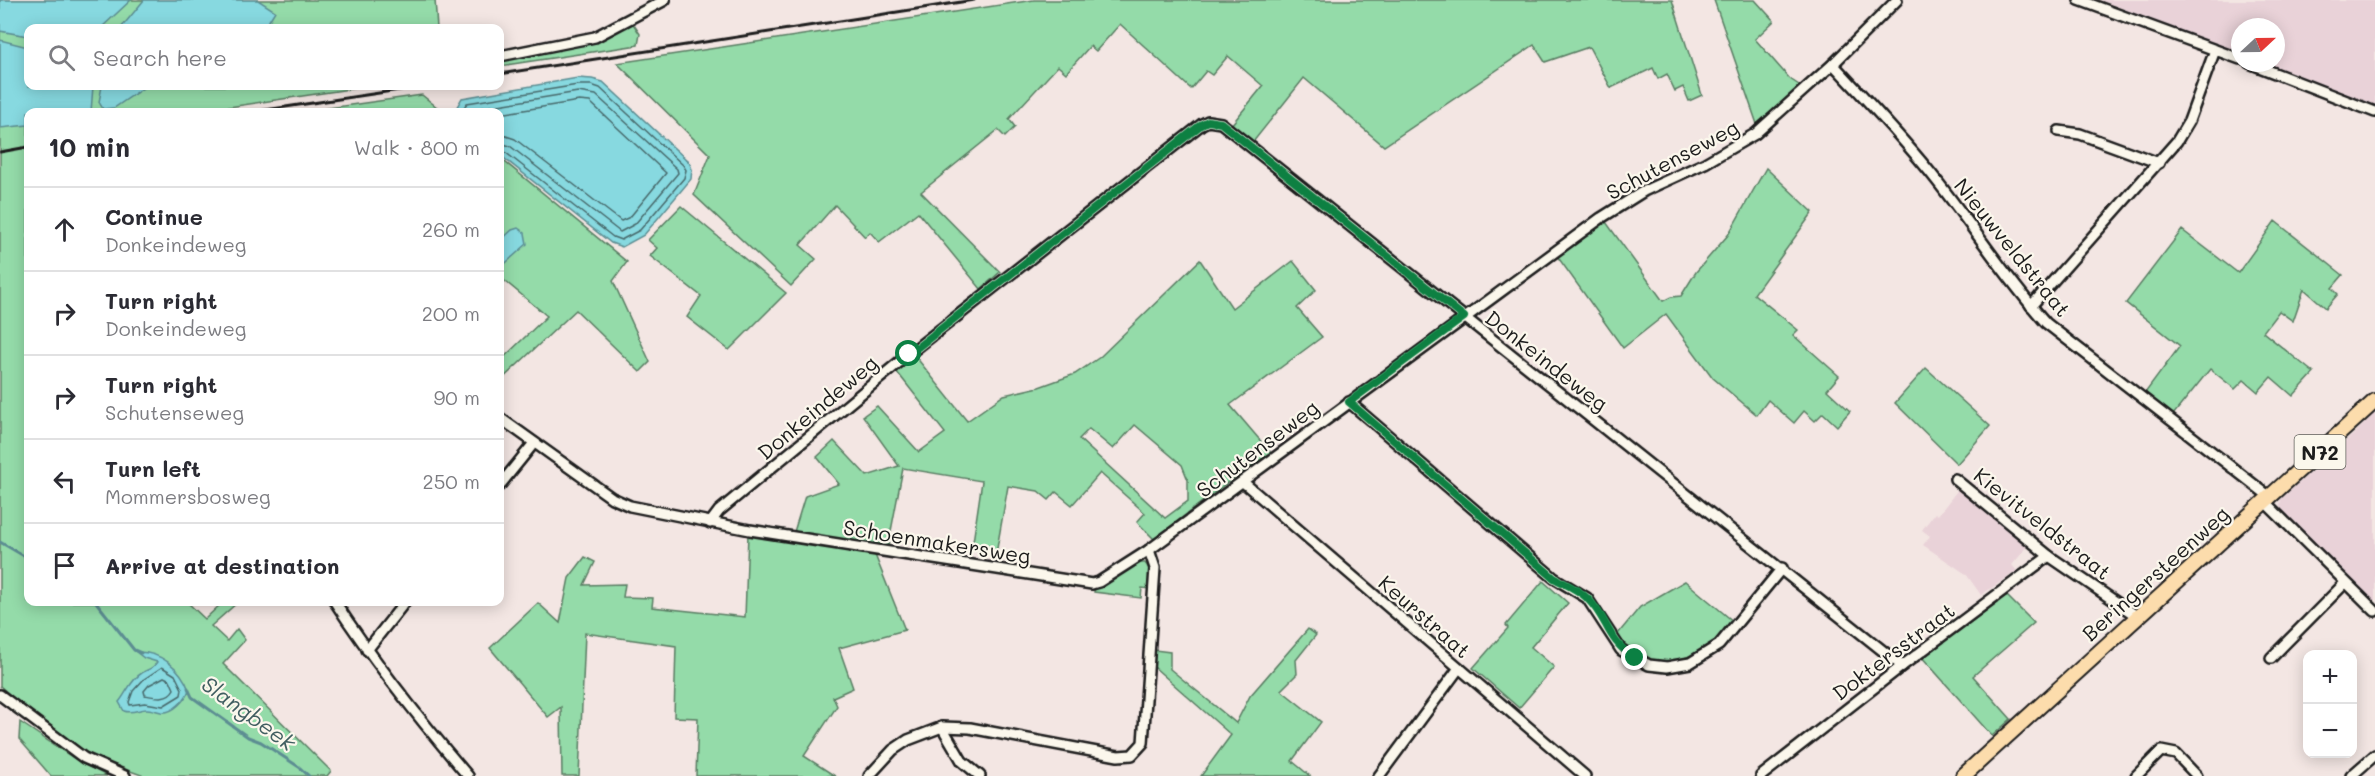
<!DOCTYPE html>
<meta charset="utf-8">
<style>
:root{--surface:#fff;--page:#f2f2f3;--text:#2b2b33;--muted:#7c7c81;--line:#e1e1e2}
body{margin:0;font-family:Mali,sans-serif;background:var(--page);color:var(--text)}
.controls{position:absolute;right:18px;bottom:18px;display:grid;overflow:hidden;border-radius:12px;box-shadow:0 3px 15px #0003}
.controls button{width:54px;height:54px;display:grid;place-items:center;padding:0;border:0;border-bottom:2px solid var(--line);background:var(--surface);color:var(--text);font:30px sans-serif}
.compass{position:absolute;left:2231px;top:18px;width:54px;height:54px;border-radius:50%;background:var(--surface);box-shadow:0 3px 15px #0003;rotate:68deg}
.stop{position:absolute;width:18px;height:18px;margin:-14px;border:4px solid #0b8043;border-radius:50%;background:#fff}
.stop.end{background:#0b8043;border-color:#fff;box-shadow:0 2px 6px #0008}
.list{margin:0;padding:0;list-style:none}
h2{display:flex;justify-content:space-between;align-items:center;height:78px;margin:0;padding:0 24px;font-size:26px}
h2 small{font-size:20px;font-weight:400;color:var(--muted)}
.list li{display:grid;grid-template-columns:39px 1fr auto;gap:18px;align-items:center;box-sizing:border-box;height:84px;padding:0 24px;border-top:2px solid var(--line)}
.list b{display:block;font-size:22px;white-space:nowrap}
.list p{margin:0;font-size:20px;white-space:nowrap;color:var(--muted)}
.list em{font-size:20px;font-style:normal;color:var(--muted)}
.icon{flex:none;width:33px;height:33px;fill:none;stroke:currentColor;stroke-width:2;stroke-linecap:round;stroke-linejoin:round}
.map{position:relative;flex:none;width:2375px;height:776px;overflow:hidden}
.search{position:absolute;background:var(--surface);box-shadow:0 3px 15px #0003;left:24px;top:24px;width:480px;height:66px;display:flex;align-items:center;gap:15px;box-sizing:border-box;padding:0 21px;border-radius:12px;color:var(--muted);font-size:22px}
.panel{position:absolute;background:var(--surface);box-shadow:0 3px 15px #0003;left:24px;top:108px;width:480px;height:498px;border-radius:12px}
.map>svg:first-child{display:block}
</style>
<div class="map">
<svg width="2375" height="776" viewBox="0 0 2375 776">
<rect width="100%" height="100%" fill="#f3e6e3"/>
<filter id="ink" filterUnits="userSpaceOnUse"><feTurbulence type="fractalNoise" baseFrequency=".0167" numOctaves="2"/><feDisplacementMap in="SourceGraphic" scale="12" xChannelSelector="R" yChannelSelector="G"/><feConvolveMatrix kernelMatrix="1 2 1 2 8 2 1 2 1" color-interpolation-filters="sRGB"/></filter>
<g filter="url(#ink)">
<g fill="#e9d2d8">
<path d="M 2100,0 L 2375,0 L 2375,105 L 2265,63 L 2276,63 L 2276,27 L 2240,27 L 2240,53 Z"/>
<path d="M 2375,412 L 2375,607 L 2287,518 L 2280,506 L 2281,499 L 2358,430 Z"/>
<path d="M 1960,487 L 2029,545 L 2012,565 L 2017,571 L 1981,595 L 1966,574 L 1923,545 L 1930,536 L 1922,530 L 1935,513 L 1938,515 Z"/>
</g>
<g fill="#94dba9" stroke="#587c62" stroke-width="1.5" fill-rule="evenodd">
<path d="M 0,0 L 435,0 L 437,28 L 28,28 L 28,86 L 370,86 L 195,112 L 28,112 L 28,602 L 187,602 L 205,619 L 223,602 L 238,602 L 211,626 L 227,641 L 237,629 L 245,640 L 223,664 L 331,771 L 327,776 L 144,776 L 84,754 L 54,733 L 0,686 Z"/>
<path d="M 1034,0 L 1672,0 L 1702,95 L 1689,101 L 1683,87 L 1675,91 L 1667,74 L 1658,79 L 1653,68 L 1611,88 L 1589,47 L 1545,62 L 1534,45 L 1384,146 L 1304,78 L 1253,142 L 1232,124 L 1263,86 L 1228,56 L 1212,75 L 1206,71 L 1191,89 L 1120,24 L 1096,51 L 1090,46 L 1066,73 L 1058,66 L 1009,119 L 1015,127 L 1005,137 L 998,130 L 921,192 L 1000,272 L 981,289 L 918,212 L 879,242 L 870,232 L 865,237 L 835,205 L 800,245 L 816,259 L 791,286 L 694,195 L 710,155 L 617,63 Z"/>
<path d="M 1714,0 L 1755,0 L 1774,21 L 1755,39 L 1790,79 L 1802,87 L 1758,127 Z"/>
<path d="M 632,22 L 640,34 L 638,45 L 500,66 L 500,58 L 602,39 Z"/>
<path d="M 422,95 L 443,112 L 300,112 Z"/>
<path d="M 500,158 L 627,262 L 613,281 L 650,362 L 640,372 L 576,310 L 500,381 L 500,361 L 547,316 L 500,277 Z"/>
<path d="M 1766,168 L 1813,212 L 1754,294 L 1798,330 L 1793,335 L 1839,376 L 1827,390 L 1850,411 L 1837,426 L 1823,413 L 1815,421 L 1804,411 L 1794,423 L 1768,400 L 1757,415 L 1713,378 L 1666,314 L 1623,348 L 1557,256 L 1606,222 L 1663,301 L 1671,297 L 1681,296 L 1696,272 L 1728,235 Z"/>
<path d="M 681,206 L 786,293 L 729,350 L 687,317 L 701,296 L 650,256 L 657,248 L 648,240 Z"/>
<path d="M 2275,221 L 2343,275 L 2332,288 L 2338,294 L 2326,308 L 2304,289 L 2293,321 L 2279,311 L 2263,332 L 2314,373 L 2293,396 L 2271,377 L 2258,392 L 2244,380 L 2235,389 L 2210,369 L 2173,415 L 2145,393 L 2180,346 L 2126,303 L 2182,230 L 2238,273 Z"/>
<path d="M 1200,260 L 1232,308 L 1293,261 L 1316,290 L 1297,308 L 1322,337 L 1230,405 L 1271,453 L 1236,476 L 1154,539 L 1137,522 L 1145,513 L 1100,473 L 1072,505 L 1056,492 L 1049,500 L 1038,491 L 1008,486 L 996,554 L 972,549 L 982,481 L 903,468 L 888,547 L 794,532 L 805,496 L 839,484 L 817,457 L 834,441 L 867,476 L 899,466 L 863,416 L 877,406 L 919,452 L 945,433 L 897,372 L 916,357 L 967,421 L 1004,395 L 1039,387 L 1075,374 L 1100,357 ZM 1135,425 L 1182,465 L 1188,480 L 1188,501 L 1165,518 L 1079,439 L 1089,429 L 1113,449 Z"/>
<path d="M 1926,368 L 1990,426 L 1957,464 L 1895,403 Z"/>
<path d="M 748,534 L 875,555 L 905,630 L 839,648 L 853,688 L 833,697 L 837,706 L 804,756 L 835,776 L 696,776 L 698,718 L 674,717 L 676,646 L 585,633 L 579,776 L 562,776 L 561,707 L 548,717 L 490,648 L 538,603 L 560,623 L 569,578 L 585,557 L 595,562 L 584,585 L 625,584 L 623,597 L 653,598 L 652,607 L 745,617 Z"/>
<path d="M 1139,563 L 1145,563 C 1152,571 1151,579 1150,589 L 1142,588 L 1141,598 L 1094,592 L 1095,586 Z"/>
<path d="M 1543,581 L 1568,603 L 1531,647 L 1554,667 L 1519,708 L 1473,668 L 1508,628 L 1506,625 Z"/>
<path d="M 1685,581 L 1734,622 C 1701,659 1654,682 1617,635 L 1640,607 Z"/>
<path d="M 2005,594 L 2034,623 L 1973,676 L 2011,719 L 1992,736 L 1921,656 Z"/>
<path d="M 1308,629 L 1316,635 L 1296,660 L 1297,674 L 1281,690 L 1321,722 L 1292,761 L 1310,776 L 1201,776 L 1231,735 L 1154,667 L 1155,650 L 1170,652 L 1170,669 L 1236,723 L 1250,696 Z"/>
<path d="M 20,722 L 78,761 L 107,776 L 51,776 L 19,739 Z"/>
</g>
<g fill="#87d9e0" stroke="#5c8d92" stroke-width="1.5">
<path d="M 0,0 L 131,0 L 101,28 L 28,28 L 28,36 L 0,31 Z"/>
<path d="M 144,0 L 258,0 L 275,11 L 267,24 L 255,28 L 121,28 Z"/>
<path d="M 0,40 L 28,47 L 28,86 L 93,86 L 91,112 L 28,112 L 28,125 L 0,128 Z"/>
<path d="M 578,78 L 592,79 L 603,82 L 689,162 L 692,169 L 691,179 L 644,235 L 622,247 L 611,243 L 500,155 L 500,112 L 454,112 L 462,98 Z"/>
<path d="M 102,86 L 146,86 L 114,108 L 103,109 L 99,102 Z"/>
<path d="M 518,228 L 525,233 L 527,244 L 500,268 L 500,241 L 512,230 Z"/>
<path d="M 136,652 C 160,651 181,668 189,690 C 186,699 173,714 161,712 C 156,711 153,709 147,709 C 139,709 132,714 124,711 L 119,702 C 126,694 131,679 142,673 C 148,669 153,669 157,662 L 144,658 Z"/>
</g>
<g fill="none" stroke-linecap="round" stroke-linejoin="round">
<g stroke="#47686a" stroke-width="1.5">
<path d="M 461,112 L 467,103 L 578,85 L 591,85 L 600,88 L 683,165 L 686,170 L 684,178 L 640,230 L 621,240 L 613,237 L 505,152 L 500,151"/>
<path d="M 469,112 L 474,109 L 578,92 L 596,95 L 677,169 L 678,173 L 635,224 L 620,232 L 510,146 L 500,143"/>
<path d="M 500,114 L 579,101 L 590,102 L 666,173 L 630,217 L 621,221 L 515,139 L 500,134"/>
<path d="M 162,667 L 175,675 L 182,689 L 181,695 L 163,706 L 145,703 L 130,705 L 129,702 L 133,691 L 144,679 Z"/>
<path d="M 164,677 L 170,680 L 174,689 C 168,700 156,697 145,695 L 144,691 L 149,685 Z"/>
</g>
<g stroke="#5c8d92" stroke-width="3">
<path d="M 0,542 L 24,556 L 28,553"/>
<path d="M 96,602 L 134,650 L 141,653"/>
<path d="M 188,688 L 192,697 L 248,737 L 261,742 L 299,767 L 309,776"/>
</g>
<g stroke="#1c1c1c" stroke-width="14">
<g id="minor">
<path d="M 2079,0 L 2240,59"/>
<path d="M 500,56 L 595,37 L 665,0"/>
<path d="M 2249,63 L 2375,112"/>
<path d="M 1833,64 C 1868,102 1905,140 1937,181 C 1974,228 2006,278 2046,323 L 2270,497"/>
<path d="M 2059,131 L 2080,134 L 2159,163"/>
<path d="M 2031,306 L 2177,141 L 2189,121 L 2215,50"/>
<path d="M 1349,402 L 1554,578 L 1587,598 L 1621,650 L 1649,665 L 1667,667 L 1690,663 L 1719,645 L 1782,568"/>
<path d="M 500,418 L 612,498 L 630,506 L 750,530 L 1092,584 L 1099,582 L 1149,550 L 1601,218 L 1644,191 L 1705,163 L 1755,134 L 1833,64 L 1897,0"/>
<path d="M 1955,479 L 2049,556 L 2138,617"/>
<path d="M 1243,482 L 1585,776"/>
<path d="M 500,485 L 534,443"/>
<path d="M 2265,502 L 2375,611"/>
<path d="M 710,523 L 719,511 L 909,354 L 1202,124 L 1208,121 L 1221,123 L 1902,666"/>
<path d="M 335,602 C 375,663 420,720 468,776"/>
<path d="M 367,650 L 405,602"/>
<path d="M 2271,658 L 2345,583"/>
<path d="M 0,695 L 84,758 L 125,776"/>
<path d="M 942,727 L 962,761 L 980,776"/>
<path d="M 869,776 L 893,750 L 908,740 L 942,727 L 970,728 L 1118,756 L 1132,755 L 1143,743 L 1155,568 L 1149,550"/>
<path d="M 1379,776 L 1459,668"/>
<path d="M 1761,776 L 1902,666 L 2049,556"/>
<path d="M 2136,776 L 2161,751 L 2176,754 L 2197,776"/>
<path d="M 2351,776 L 2375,755"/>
</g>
</g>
<g stroke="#1c1c1c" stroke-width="18">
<path id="primary" d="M 1963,776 L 2375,401"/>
</g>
<use href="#minor" stroke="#fbf7ec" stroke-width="9"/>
<use href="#primary" stroke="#fcdcac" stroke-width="14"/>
<g stroke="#1c1c1c" stroke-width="3">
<path d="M 500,74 L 974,0"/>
<path d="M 252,112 L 426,86"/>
<path d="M 0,152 L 28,147"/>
</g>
</g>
</g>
<g fill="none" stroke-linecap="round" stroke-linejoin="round" filter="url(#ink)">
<path stroke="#0b8043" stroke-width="8" d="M 909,354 L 1202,124 L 1208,121 L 1221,123 L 1464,317 L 1349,402 L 1554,578 C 1565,584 1578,589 1587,598 C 1609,619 1605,639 1635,658"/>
</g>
<g text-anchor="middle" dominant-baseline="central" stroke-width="4.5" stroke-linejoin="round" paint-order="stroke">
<rect fill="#fbf7ec" stroke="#5f5e5a" stroke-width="1.5" x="2294.5" y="435" width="51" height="34" rx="4.5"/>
<g font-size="20" font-weight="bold" fill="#1c1c1c">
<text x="2320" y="452">N72</text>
</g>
<g font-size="21" fill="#1c1c1c" stroke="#fbf7ec">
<text transform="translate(1672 159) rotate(-28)">Schutenseweg</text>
<text transform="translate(2013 247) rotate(51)">Nieuwveldstraat</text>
<text transform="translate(1547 360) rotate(38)">Donkeindeweg</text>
<text transform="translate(817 407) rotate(-40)">Donkeindeweg</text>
<text transform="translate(1257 448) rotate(-37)">Schutenseweg</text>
<text transform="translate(2043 523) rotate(38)">Kievitveldstraat</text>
<text transform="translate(937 541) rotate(9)">Schoenmakersweg</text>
<text transform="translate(2155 573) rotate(-42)">Beringersteenweg</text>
<text transform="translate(1425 616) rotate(41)">Keurstraat</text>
<text transform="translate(1893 651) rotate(-37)">Doktersstraat</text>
</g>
<g font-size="22" font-style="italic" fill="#415e61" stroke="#fbf7ec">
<text transform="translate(249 713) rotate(36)">Slangbeek</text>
</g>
</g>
</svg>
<div class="controls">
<button>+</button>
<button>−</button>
</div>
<svg class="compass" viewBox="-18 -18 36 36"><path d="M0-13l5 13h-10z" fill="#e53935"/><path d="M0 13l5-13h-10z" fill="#7c7c81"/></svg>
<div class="stop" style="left:909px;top:354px"></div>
<div class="stop end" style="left:1635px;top:658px"></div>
<div class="search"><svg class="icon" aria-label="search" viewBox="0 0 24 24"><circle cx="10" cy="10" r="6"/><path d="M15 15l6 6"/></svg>Search here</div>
<section class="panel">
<h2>10 min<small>Walk · 800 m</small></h2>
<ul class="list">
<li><svg class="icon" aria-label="ahead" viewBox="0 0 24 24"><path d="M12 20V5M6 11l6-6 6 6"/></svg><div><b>Continue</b><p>Donkeindeweg</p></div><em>260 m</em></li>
<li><svg class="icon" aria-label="right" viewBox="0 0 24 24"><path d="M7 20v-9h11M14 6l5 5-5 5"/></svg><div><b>Turn right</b><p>Donkeindeweg</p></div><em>200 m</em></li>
<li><svg class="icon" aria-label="right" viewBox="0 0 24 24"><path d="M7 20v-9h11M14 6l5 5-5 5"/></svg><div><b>Turn right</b><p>Schutenseweg</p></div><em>90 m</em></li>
<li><svg class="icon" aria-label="left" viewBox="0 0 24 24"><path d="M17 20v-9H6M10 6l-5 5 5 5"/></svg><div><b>Turn left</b><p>Mommersbosweg</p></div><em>250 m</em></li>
<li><svg class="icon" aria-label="arrive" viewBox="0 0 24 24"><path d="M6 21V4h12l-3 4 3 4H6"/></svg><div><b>Arrive at destination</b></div></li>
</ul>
</section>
</div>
